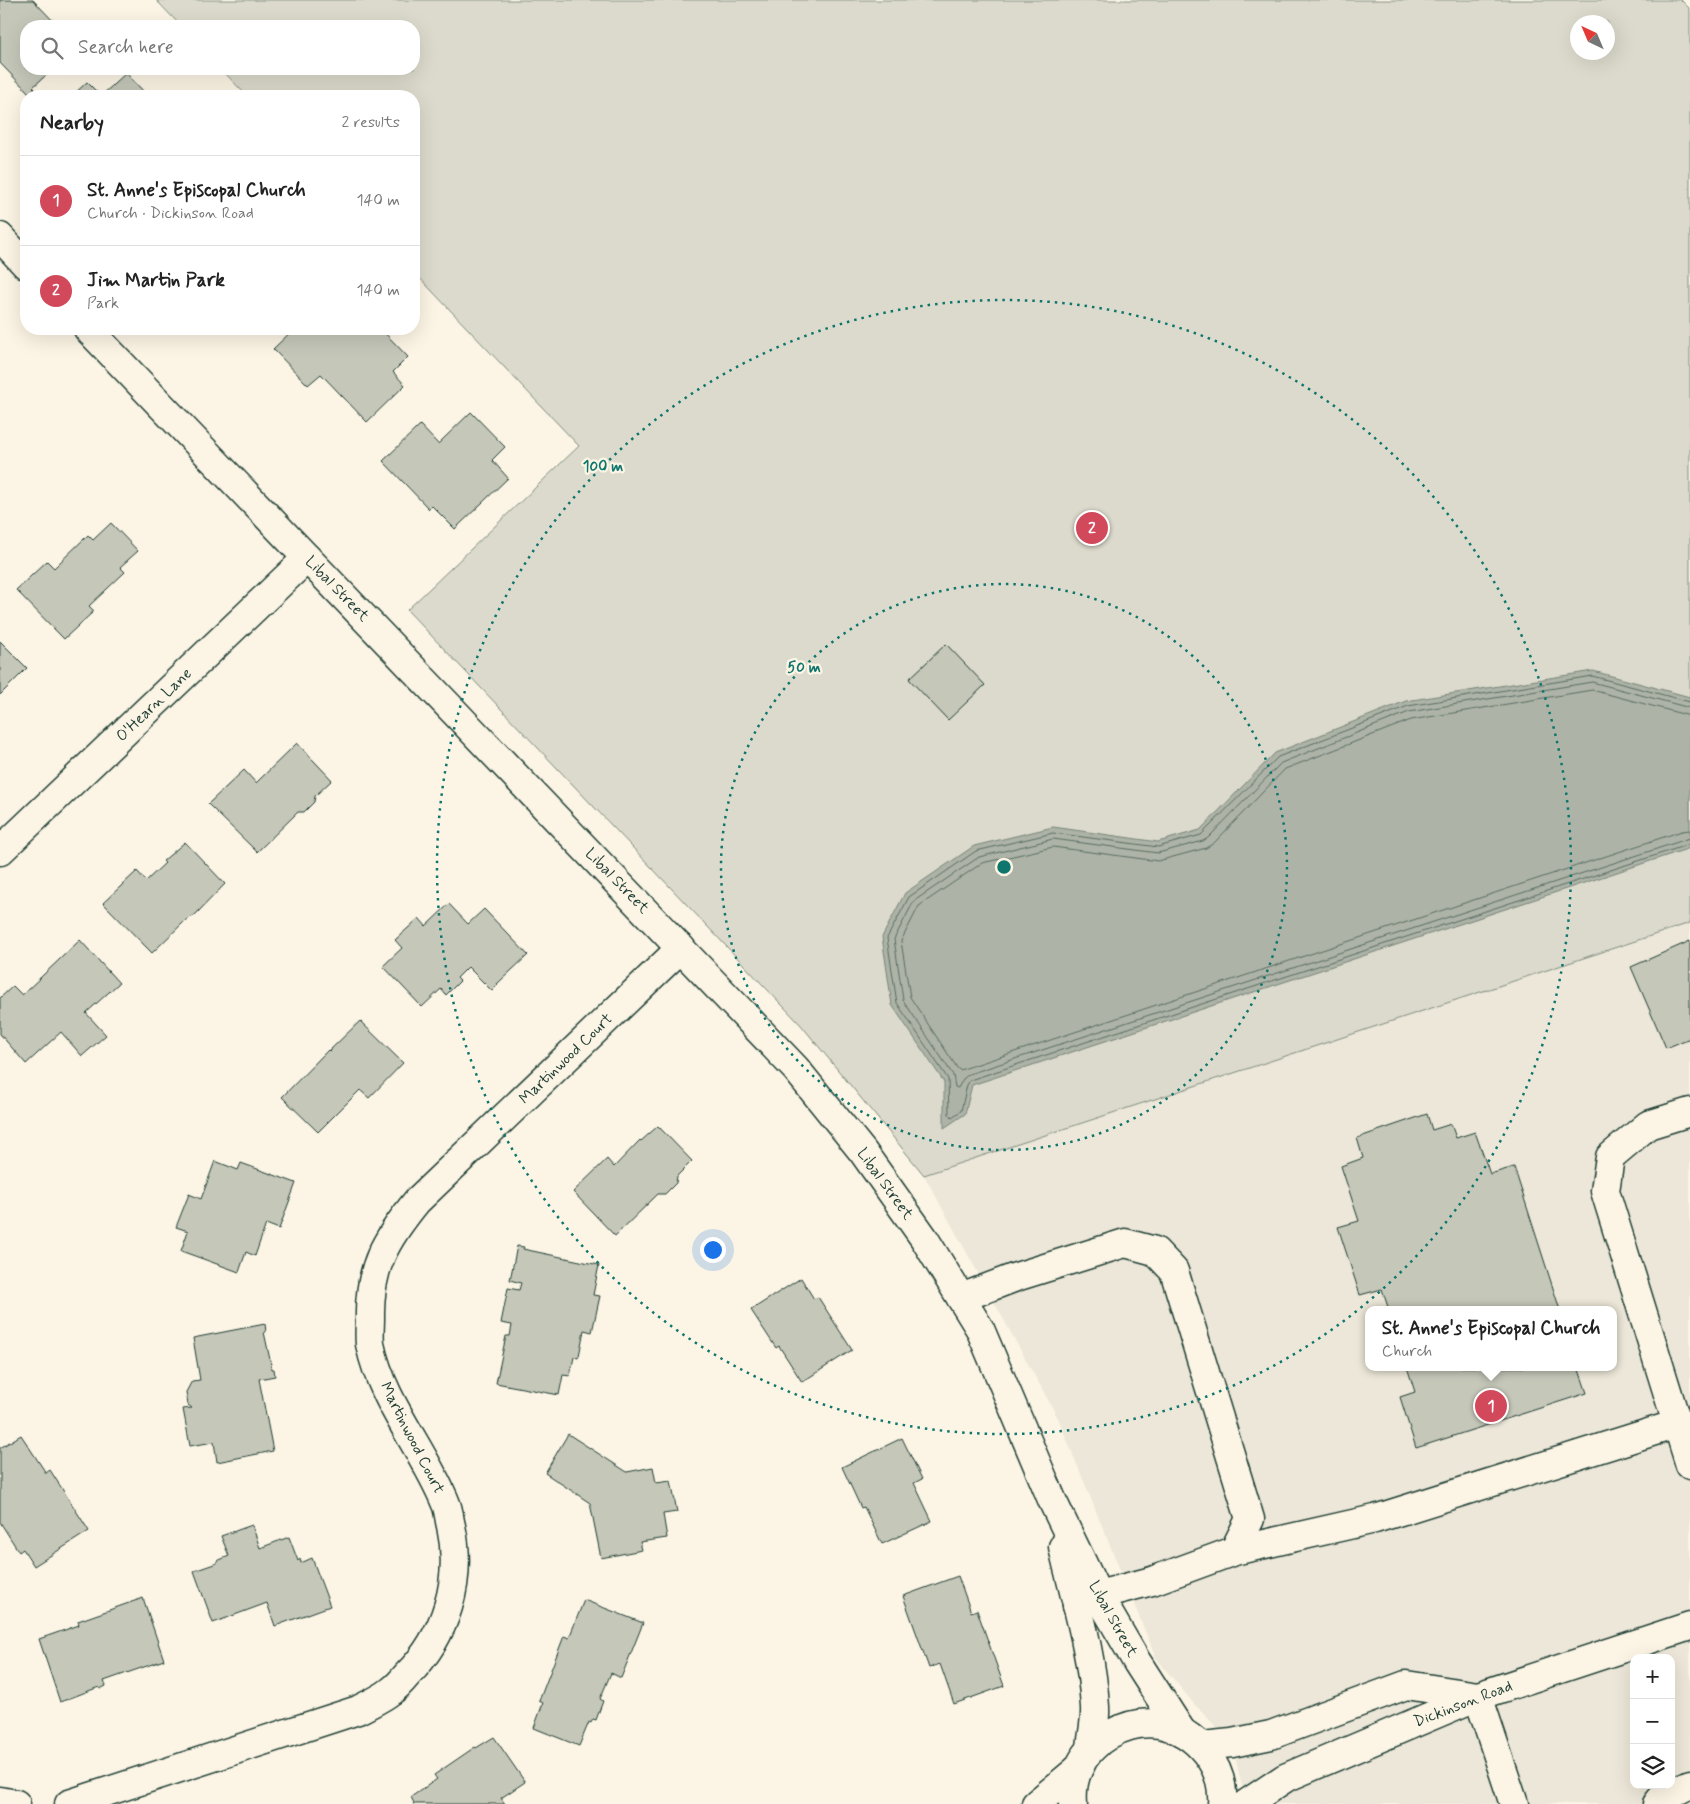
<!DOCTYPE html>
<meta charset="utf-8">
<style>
:root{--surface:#fff;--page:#f6f6f6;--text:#222;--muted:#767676;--line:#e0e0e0;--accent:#d1495b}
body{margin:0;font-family:Mynerve,sans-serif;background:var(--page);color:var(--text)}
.controls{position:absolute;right:15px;bottom:15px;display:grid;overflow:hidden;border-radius:10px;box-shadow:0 5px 20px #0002}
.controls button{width:45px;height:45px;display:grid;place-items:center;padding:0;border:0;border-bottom:1px solid var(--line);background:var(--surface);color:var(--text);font:25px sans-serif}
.compass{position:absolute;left:1570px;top:15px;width:45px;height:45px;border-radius:50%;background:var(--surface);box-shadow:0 5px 20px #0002;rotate:316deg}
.you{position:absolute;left:712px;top:1249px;width:18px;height:18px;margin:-12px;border:4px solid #fff;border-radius:50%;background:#1a73e8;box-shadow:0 0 0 8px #1a73e833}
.badge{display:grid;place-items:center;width:32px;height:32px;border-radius:50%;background:var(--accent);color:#fff;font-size:16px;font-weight:700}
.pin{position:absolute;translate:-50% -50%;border:2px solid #fff;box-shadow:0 1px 5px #0006}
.popup{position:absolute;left:1365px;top:1306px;width:252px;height:65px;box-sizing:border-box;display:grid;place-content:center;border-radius:10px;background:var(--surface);filter:drop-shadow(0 1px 4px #0005);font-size:16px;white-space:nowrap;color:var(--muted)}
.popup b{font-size:19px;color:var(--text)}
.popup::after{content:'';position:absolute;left:50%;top:100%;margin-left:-10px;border:10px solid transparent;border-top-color:var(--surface)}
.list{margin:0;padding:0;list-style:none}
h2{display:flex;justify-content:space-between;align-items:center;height:65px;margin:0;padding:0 20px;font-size:21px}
h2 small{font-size:16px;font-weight:400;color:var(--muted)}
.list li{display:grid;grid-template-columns:32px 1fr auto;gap:15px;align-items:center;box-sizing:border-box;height:90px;padding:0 20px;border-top:1px solid var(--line)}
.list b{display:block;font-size:19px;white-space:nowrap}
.list p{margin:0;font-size:16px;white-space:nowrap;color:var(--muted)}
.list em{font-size:16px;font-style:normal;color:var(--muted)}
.icon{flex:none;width:28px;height:28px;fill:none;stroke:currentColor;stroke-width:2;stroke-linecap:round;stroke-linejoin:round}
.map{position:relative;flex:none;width:1690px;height:1804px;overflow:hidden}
.search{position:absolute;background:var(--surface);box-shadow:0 5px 20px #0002;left:20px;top:20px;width:400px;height:55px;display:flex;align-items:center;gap:12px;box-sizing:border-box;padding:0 18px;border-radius:20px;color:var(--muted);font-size:19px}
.panel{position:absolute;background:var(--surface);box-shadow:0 5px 20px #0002;left:20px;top:90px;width:400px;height:245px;border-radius:20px}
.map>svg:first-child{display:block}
</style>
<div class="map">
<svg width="1690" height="1804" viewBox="0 0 1690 1804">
<rect width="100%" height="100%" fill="#fcf5e5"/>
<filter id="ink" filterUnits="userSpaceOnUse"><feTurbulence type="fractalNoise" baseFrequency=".02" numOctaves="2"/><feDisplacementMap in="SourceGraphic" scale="10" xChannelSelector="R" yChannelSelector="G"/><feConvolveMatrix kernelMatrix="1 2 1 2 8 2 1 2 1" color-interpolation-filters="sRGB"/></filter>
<g filter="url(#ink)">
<path fill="#ece7d8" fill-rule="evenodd" d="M 1690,923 L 1690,1804 L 1246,1804 L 1232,1743 L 1194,1704 L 1156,1658 L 1058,1418 L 924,1175 ZM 1368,1310 L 1614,1310 L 1614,1367 L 1368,1367 ZM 1634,1658 L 1671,1658 L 1671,1785 L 1634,1785 Z"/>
<path fill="#dcdacc" stroke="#7e8c80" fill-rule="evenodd" d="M 156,0 L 1681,0 L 1690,9 L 1690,923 L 924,1175 L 801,1025 L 407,610 L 579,446 L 414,272 L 414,96 L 247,96 L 221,69 L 414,69 L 414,26 L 181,26 ZM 1578,22 L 1608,22 L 1608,52 L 1578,52 Z"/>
<path fill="#aeb3a7" stroke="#758479" d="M 1593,671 L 1690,697 L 1690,848 L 972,1085 L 965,1114 L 944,1128 L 944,1082 L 892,1005 L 882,937 L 905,893 L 974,846 L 1053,827 L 1158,842 L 1200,830 L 1275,753 L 1406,701 Z"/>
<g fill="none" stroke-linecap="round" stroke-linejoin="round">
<g stroke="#586c62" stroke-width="1">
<path d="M 1690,702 L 1592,676 L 1408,706 L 1278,757 L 1201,835 L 1158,847 L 1053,833 L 976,851 L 909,897 L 887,938 L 897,1003 L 948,1079 L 949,1114 L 952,1117 L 961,1111 L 967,1085 L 970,1080 L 1690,844"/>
<path d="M 1690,708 L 1592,682 L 1409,712 L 1281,763 L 1208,838 L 1203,841 L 1158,853 L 1053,839 L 979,857 L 914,901 L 894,939 L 903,1000 L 953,1075 L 955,1087 L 958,1088 L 963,1079 L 969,1074 L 1690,838"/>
<path d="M 1690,716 L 1592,690 L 1411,720 L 1285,769 L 1214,843 L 1206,848 L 1158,861 L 1053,847 L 982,863 L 919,906 L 901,941 L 910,997 L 958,1069 L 960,1070 L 1682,831 L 1690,830"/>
</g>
</g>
<g fill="#c5c7b9" stroke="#1f3d34">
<path d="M 0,0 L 33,0 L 58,26 L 26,26 L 26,69 L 53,69 L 33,87 L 35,89 L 30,94 L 0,63 Z"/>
<path d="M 126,73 L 148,96 L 101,96 Z"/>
<path d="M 87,82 L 101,96 L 72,96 Z"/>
<path d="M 294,329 L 381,329 L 408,357 L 393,372 L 405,385 L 367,422 L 321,374 L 308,385 L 273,349 Z"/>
<path d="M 471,412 L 505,447 L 492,460 L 508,478 L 455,529 L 432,506 L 429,509 L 383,461 L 420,425 L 438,444 Z"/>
<path d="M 111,523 L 138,551 L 120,567 L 125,572 L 89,606 L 94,611 L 64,639 L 16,590 L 47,561 L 54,568 L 88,535 L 93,540 Z"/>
<path d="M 0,641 L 27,668 L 0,695 Z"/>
<path d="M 946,644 L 985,685 L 948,720 L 909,679 Z"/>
<path d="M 297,743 L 332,780 L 315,796 L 314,802 L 304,812 L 298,812 L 257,852 L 208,804 L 244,770 L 256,783 Z"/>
<path d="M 185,842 L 225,884 L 195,915 L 186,920 L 152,953 L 103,903 L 137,871 L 146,881 L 165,863 L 163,861 Z"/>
<path d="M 449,904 L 468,924 L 484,909 L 528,955 L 497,984 L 498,985 L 492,991 L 468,967 L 457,978 L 460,981 L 446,995 L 441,989 L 422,1007 L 383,966 L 402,948 L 395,940 L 419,918 L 426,926 Z"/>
<path d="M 80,940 L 119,983 L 86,1013 L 106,1035 L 82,1056 L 61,1032 L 26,1064 L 0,1034 L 0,998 L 13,986 L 22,995 Z"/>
<path d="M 1690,941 L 1690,1038 L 1666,1048 L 1631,967 Z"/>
<path d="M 360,1021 L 403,1063 L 369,1098 L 360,1090 L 318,1132 L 282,1097 L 328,1050 L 329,1051 Z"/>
<path d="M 1427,1114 L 1432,1130 L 1451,1124 L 1456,1138 L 1475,1132 L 1490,1174 L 1514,1167 L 1560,1310 L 1389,1310 L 1382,1289 L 1360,1295 L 1338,1227 L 1359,1221 L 1341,1166 L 1363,1158 L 1357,1138 Z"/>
<path d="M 658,1126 L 692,1161 L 677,1176 L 676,1183 L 665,1194 L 658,1194 L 615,1236 L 573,1192 L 607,1159 L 614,1167 L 640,1140 L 641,1141 Z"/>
<path d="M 215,1161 L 238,1170 L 241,1163 L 296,1183 L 279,1229 L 266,1224 L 255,1256 L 246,1252 L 239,1272 L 181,1251 L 188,1231 L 176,1227 L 189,1194 L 201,1199 Z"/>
<path d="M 517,1246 L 524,1247 L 523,1249 L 599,1265 L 593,1295 L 600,1296 L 592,1332 L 584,1330 L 579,1356 L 578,1358 L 574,1357 L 570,1376 L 563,1375 L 559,1395 L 496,1383 L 506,1336 L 510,1336 L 512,1325 L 501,1323 L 508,1288 L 519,1290 L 521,1283 L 510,1280 Z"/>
<path d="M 801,1278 L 814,1299 L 818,1297 L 852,1350 L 802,1382 L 779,1346 L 776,1348 L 751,1310 Z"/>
<path d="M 265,1324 L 266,1332 L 264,1332 L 272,1369 L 274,1369 L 275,1376 L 259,1379 L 273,1451 L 217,1462 L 214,1442 L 190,1446 L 183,1409 L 192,1408 L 188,1405 L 186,1392 L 192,1381 L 200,1380 L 193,1338 Z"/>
<path d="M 1407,1367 L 1578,1367 L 1587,1393 L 1416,1448 L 1400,1397 L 1415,1392 Z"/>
<path d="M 568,1434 L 627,1472 L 653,1467 L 656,1483 L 671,1481 L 677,1512 L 663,1514 L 667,1538 L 640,1542 L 642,1550 L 601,1558 L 590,1503 L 545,1473 Z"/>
<path d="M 21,1435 L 46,1473 L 50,1470 L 89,1531 L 34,1566 L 23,1549 L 19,1552 L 0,1522 L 0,1448 Z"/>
<path d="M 902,1438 L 922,1479 L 914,1483 L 932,1521 L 882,1544 L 864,1507 L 861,1508 L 842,1467 Z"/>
<path d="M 252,1525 L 260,1548 L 289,1537 L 298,1561 L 300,1559 L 301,1563 L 312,1558 L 330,1606 L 275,1626 L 267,1603 L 213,1623 L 194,1571 L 217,1563 L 217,1561 L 229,1556 L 221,1536 Z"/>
<path d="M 958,1576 L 971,1612 L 977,1610 L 1004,1686 L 954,1704 L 940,1664 L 929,1668 L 903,1596 Z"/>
<path d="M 143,1598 L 164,1660 L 104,1681 L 106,1686 L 100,1689 L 99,1687 L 60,1702 L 39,1639 L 79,1625 L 78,1621 Z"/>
<path d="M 584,1600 L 643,1623 L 621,1678 L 611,1673 L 600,1699 L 603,1701 L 596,1720 L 593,1719 L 591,1723 L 589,1722 L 579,1746 L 534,1728 L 543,1703 L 539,1701 L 564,1636 L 569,1638 Z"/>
<path d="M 494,1737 L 525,1782 L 501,1798 L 505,1804 L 413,1804 L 414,1803 L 411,1797 L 437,1779 L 434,1775 L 475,1747 L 476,1748 Z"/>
</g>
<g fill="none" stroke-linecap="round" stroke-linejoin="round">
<g stroke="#1f3d34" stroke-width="31">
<g id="minor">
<path d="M 0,237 L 26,265"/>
<path d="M 88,329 L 796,1069 L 863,1152 L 924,1238 L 980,1329 L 1053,1502 L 1098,1595 L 1137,1662 L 1182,1732"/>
<path d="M 0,851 L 307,558"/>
<path d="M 1690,1112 L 1648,1125 L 1610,1157 L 1605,1191 L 1690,1465"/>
<path d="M 961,1298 L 1016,1277 L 1125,1243 L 1155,1251 L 1174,1271 L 1250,1519 L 1234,1551 L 1152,1581 L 1098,1595 L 1077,1606"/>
<path d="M 1063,1547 C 1075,1599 1092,1653 1095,1707 C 1096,1720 1092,1735 1091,1749"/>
<path d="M 1234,1551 L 1375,1519 L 1677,1424"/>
<path d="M 1478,1696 L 1514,1804"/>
<path d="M 1202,1746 L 1232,1743 L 1271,1735 L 1406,1685 L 1478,1696"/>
<path d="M 0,1801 L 16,1804"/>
<path d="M 69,1804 L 358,1710 C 369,1704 381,1699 391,1691 C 397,1687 402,1681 407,1675 C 446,1636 463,1581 451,1526 C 449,1519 449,1511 446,1504 C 424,1449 382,1403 370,1344 C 369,1335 370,1326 370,1317 C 369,1267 386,1239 417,1201 L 681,948"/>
<path d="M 1036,1804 L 1078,1769"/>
<path d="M 1073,1804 C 1072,1792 1073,1781 1078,1770 C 1090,1740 1126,1719 1159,1724 C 1196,1731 1225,1766 1222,1804"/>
<path d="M 1246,1804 L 1285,1778 L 1478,1696 L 1690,1626"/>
<path d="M 1657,1804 L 1661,1799 L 1690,1784"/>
</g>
</g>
<use href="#minor" stroke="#fcf5e5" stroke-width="28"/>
</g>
</g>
<g fill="none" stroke="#0f766e" stroke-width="2.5" stroke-dasharray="2.5 5">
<circle cx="1004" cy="867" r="283"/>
<circle cx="1004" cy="867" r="567"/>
</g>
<g text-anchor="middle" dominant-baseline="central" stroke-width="4.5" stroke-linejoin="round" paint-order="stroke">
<g font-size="16" fill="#1f3d34" stroke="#fcf5e5">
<text transform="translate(337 589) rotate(46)">Libal Street</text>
<text transform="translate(154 705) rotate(-44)">O'Hearn Lane</text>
<text transform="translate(617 881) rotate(46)">Libal Street</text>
<text transform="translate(566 1059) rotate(-44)">Martinwood Court</text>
<text transform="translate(885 1184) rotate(54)">Libal Street</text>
<text transform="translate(412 1438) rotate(63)">Martinwood Court</text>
<text transform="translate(1113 1619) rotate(61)">Libal Street</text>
<text transform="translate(1463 1704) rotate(-21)">Dickinson Road</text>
</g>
</g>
<circle cx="1004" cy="867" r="8" fill="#0f766e" stroke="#fcf5e5" stroke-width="2.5"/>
<g font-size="15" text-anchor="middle" font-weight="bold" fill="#0f766e" stroke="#fcf5e5" stroke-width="4.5" stroke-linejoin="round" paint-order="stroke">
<text x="603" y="471">100 m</text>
<text x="804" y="672">50 m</text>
</g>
</svg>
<div class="controls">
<button>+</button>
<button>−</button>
<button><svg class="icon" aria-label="layers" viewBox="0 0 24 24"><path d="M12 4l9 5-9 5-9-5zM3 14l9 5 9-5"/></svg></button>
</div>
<svg class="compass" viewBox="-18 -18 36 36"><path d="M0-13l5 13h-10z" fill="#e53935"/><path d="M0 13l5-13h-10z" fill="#767676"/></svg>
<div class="you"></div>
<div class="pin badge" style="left:1491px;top:1406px">1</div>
<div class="popup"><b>St. Anne's Episcopal Church</b>Church</div>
<div class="pin badge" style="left:1092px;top:528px">2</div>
<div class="search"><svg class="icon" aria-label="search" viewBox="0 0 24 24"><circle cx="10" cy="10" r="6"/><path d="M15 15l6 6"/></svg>Search here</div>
<section class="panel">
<h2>Nearby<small>2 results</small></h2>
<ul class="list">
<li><span class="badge">1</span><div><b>St. Anne's Episcopal Church</b><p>Church · Dickinson Road</p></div><em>140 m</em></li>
<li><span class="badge">2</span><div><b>Jim Martin Park</b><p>Park</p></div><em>140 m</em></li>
</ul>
</section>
</div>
